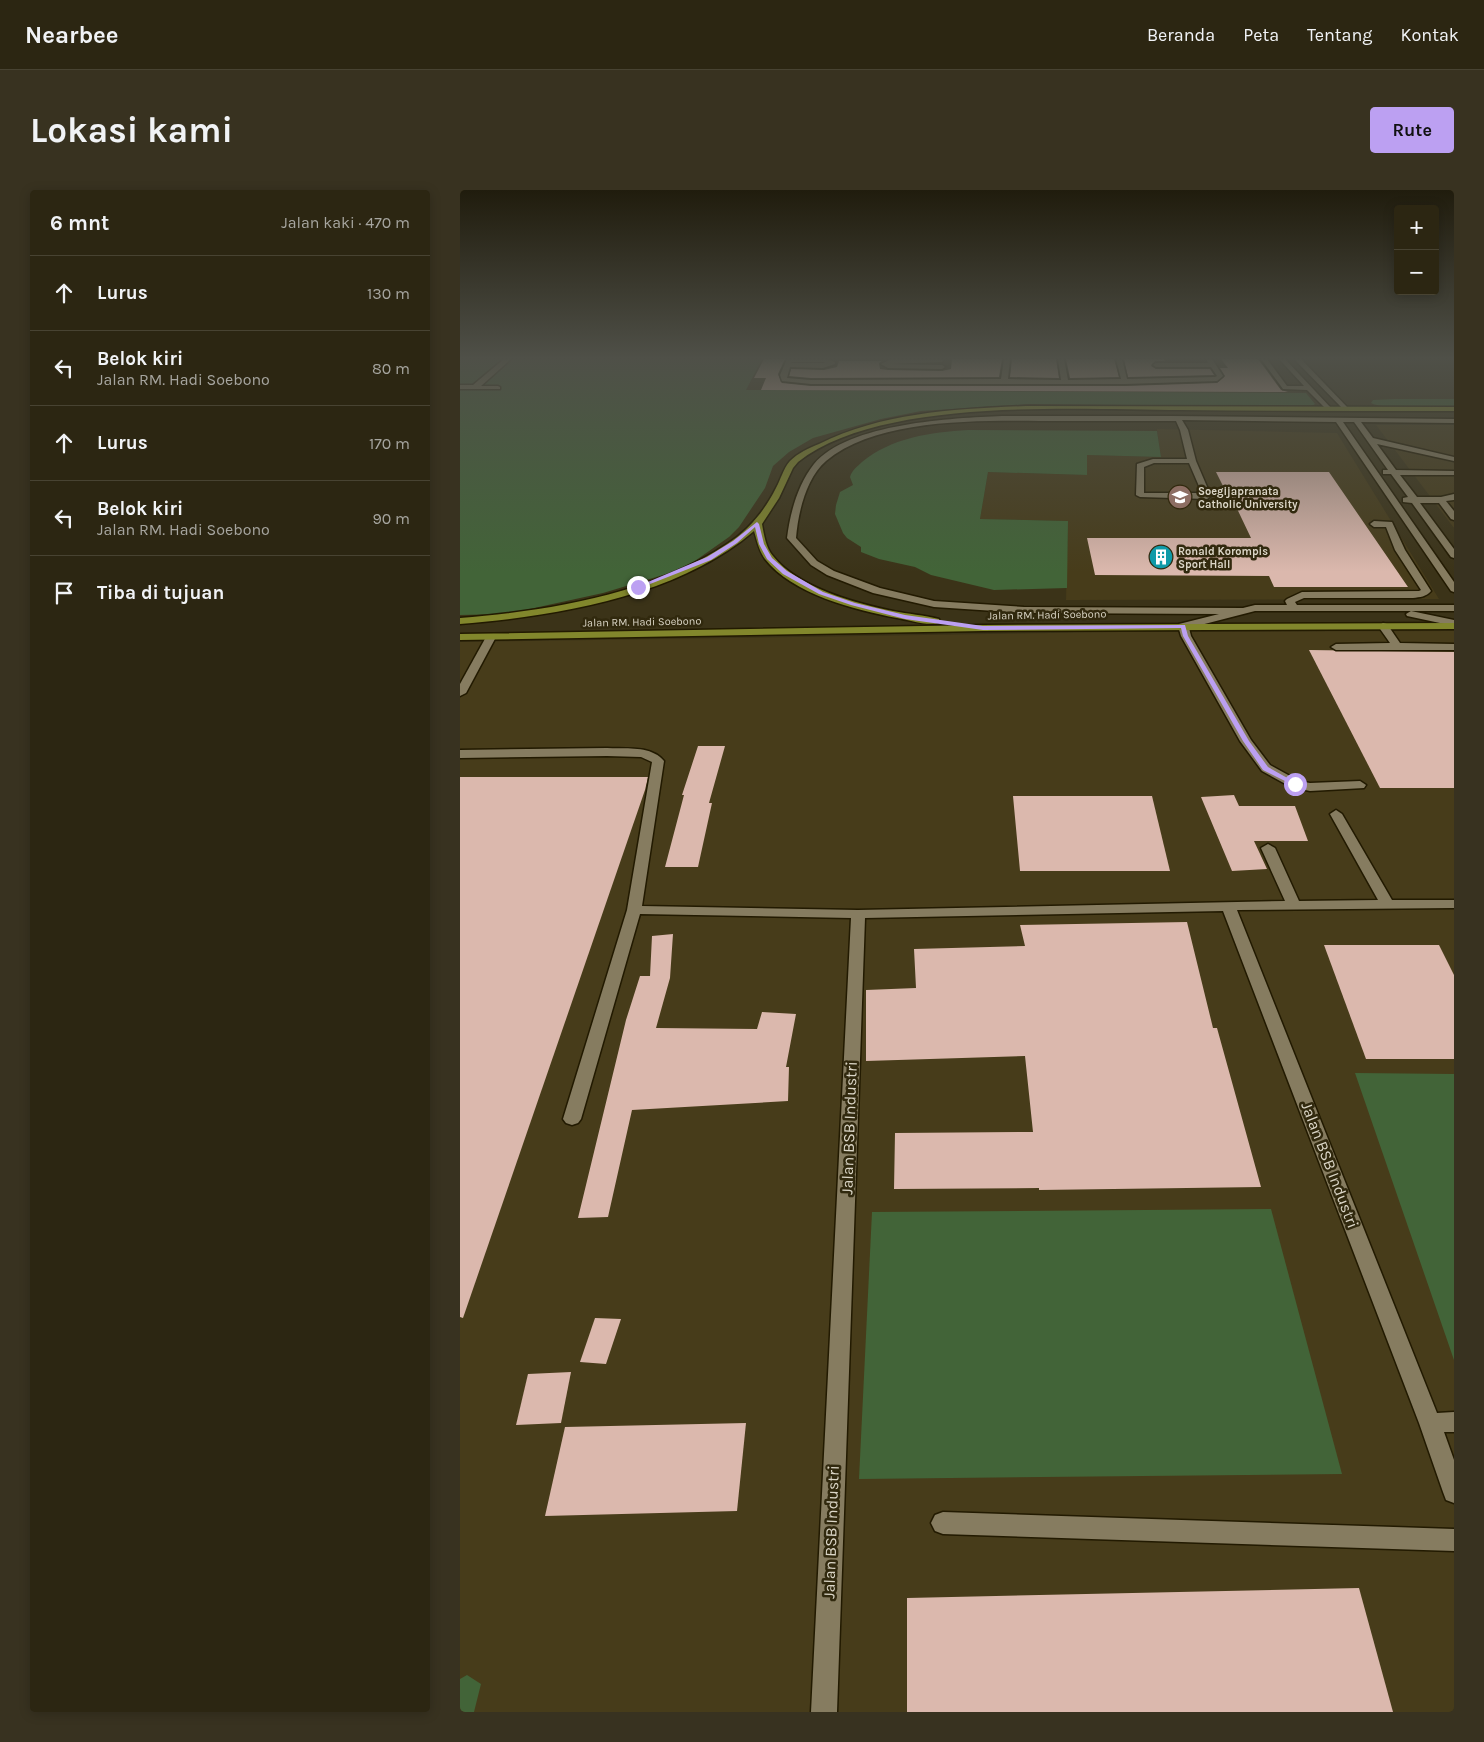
<!DOCTYPE html>
<html lang="id">
<meta charset="utf-8">
<style>
:root{--surface:#2c2612;--page:#383220;--text:#f1f3f6;--muted:#a6a59f;--line:#484332;--accent:#bca0f2}
body{margin:0;font-family:Karla,sans-serif;background:var(--page);color:var(--text)}
.controls{position:absolute;right:15px;top:15px;display:grid;overflow:hidden;border-radius:5px;box-shadow:0 2px 12px #0003}
.controls button{width:45px;height:45px;display:grid;place-items:center;padding:0;border:0;border-bottom:1px solid var(--line);background:var(--surface);color:var(--text);font:25px sans-serif}
.stop{position:absolute;width:15px;height:15px;margin:-11px;border:4px solid #bca0f2;border-radius:50%;background:#fff}
.stop.end{background:#bca0f2;border-color:#fff;box-shadow:0 1px 5px #0008}
.list{margin:0;padding:0;list-style:none}
h2{display:flex;justify-content:space-between;align-items:center;height:65px;margin:0;padding:0 20px;font-size:21px}
h2 small{font-size:16px;font-weight:400;color:var(--muted)}
.list li{display:grid;grid-template-columns:32px 1fr auto;gap:15px;align-items:center;box-sizing:border-box;height:75px;padding:0 20px;border-top:1px solid var(--line)}
.list b{display:block;font-size:19px;white-space:nowrap}
.list p{margin:0;font-size:16px;white-space:nowrap;color:var(--muted)}
.list em{font-size:16px;font-style:normal;color:var(--muted)}
.icon{flex:none;width:28px;height:28px;fill:none;stroke:currentColor;stroke-width:2;stroke-linecap:round;stroke-linejoin:round}
.map{position:relative;flex:none;width:994px;height:1522px;overflow:hidden;border-radius:5px}
header{display:flex;align-items:center;gap:30px;box-sizing:border-box;height:70px;padding:0 25px;background:var(--surface);border-bottom:1px solid var(--line)}
header strong{font-size:24px}
nav{display:flex;gap:28px;margin-inline-start:auto;font-size:18px}
.intro{display:flex;align-items:center;justify-content:space-between;box-sizing:border-box;height:120px;padding:0 30px}
h1{margin:0;font-size:35px}
.button{padding:12px 22px;border-radius:5px;background:var(--accent);color:#111;font-size:18px;font-weight:700}
main{display:flex;gap:30px;padding:0 30px}
aside{flex:1;background:var(--surface);border-radius:5px;box-shadow:0 2px 12px #0003}
.map>svg:first-child{display:block}
</style>
<header>
<strong>Nearbee</strong>
<nav><a>Beranda</a><a>Peta</a><a>Tentang</a><a>Kontak</a></nav>
</header>
<div class="intro"><h1>Lokasi kami</h1><a class="button">Rute</a></div>
<main>
<aside>
<h2>6 mnt<small>Jalan kaki · 470 m</small></h2>
<ul class="list">
<li><svg class="icon" aria-label="ahead" viewBox="0 0 24 24"><path d="M12 20V5M6 11l6-6 6 6"/></svg><div><b>Lurus</b></div><em>130 m</em></li>
<li><svg class="icon" aria-label="left" viewBox="0 0 24 24"><path d="M17 20v-9H6M10 6l-5 5 5 5"/></svg><div><b>Belok kiri</b><p>Jalan RM. Hadi Soebono</p></div><em>80 m</em></li>
<li><svg class="icon" aria-label="ahead" viewBox="0 0 24 24"><path d="M12 20V5M6 11l6-6 6 6"/></svg><div><b>Lurus</b></div><em>170 m</em></li>
<li><svg class="icon" aria-label="left" viewBox="0 0 24 24"><path d="M17 20v-9H6M10 6l-5 5 5 5"/></svg><div><b>Belok kiri</b><p>Jalan RM. Hadi Soebono</p></div><em>90 m</em></li>
<li><svg class="icon" aria-label="arrive" viewBox="0 0 24 24"><path d="M6 21V4h12l-3 4 3 4H6"/></svg><div><b>Tiba di tujuan</b></div></li>
</ul>
</aside>
<div class="map">
<svg width="994" height="1522" viewBox="0 0 994 1522">
<rect width="100%" height="100%" fill="#3b3318"/>
<g fill="#473c1a">
<path d="M 916,235 L 994,235 L 994,338 Z"/>
<path d="M 697,239 L 877,243 L 979,409 L 606,410 L 608,331 L 520,329 L 528,282 L 627,285 L 627,265 L 701,267 Z"/>
<path d="M 994,441 L 994,1522 L 0,1522 L 0,452 L 658,442 Z"/>
</g>
<g fill="#426438">
<path d="M 0,169 L 302,169 L 286,200 L 846,203 L 855,214 L 850,217 L 570,214 L 461,221 L 421,229 L 353,248 L 329,262 L 313,276 L 305,298 L 279,337 L 269,347 L 232,373 L 213,382 L 143,403 L 47,424 L 0,425 Z"/>
<path d="M 934,209 L 994,209 L 994,216 C 974,215 927,221 911,213 L 913,210 Z"/>
<path d="M 508,240 L 697,241 L 701,267 L 627,265 L 627,285 L 528,282 L 520,329 L 608,331 L 607,398 L 534,400 L 471,385 L 455,377 L 419,369 L 401,362 L 401,357 L 387,348 L 383,343 L 375,324 L 376,315 L 380,302 L 393,295 L 390,287 C 392,280 397,277 402,272 C 431,248 471,242 508,240 Z"/>
<path d="M 895,883 L 994,884 L 994,1170 Z"/>
<path d="M 811,1019 L 882,1284 L 399,1289 L 412,1022 Z"/>
<path d="M 7,1485 L 21,1494 L 14,1522 L 0,1522 L 0,1489 Z"/>
</g>
<g fill="#dbb8ad">
<path d="M 304,169 L 325,169 L 318,184 L 322,193 L 351,196 L 665,196 L 757,193 L 765,186 L 760,178 L 768,178 L 761,169 L 798,169 L 821,200 L 828,202 L 301,200 L 306,188 L 294,188 Z"/>
<path d="M 492,169 L 542,169 L 539,187 L 351,188 L 329,186 L 331,179 L 364,180 L 377,177 L 379,171 L 422,171 L 419,173 L 420,179 L 428,180 L 482,181 L 491,179 Z"/>
<path d="M 552,169 L 596,169 L 599,188 L 550,187 Z"/>
<path d="M 606,169 L 654,169 L 659,187 L 610,188 Z"/>
<path d="M 664,169 L 704,169 L 705,171 L 695,171 L 691,176 L 696,179 L 750,179 L 754,185 L 668,187 Z"/>
<path d="M 756,282 L 869,282 L 948,397 L 814,397 L 809,386 L 635,385 L 627,348 L 791,348 L 771,306 L 768,306 Z"/>
<path d="M 849,460 L 994,462 L 994,598 L 920,598 Z"/>
<path d="M 238,556 L 265,556 L 249,613 L 252,613 L 238,677 L 205,677 L 224,605 L 222,605 Z"/>
<path d="M 0,587 L 188,587 L 185,600 L 3,1128 L 0,1127 Z"/>
<path d="M 774,605 L 779,616 L 835,616 L 848,651 L 794,651 L 807,679 L 772,681 L 741,607 Z"/>
<path d="M 553,606 L 692,606 L 710,681 L 560,681 Z"/>
<path d="M 727,732 L 753,838 L 757,838 L 801,997 L 579,1000 L 579,998 L 434,999 L 435,943 L 573,942 L 565,866 L 406,871 L 406,800 L 456,798 L 454,759 L 565,756 L 560,735 Z"/>
<path d="M 213,744 L 210,788 L 196,838 L 297,839 L 302,822 L 336,824 L 326,877 L 329,877 L 328,911 L 172,920 L 148,1027 L 118,1028 L 166,830 L 180,786 L 190,786 L 192,746 Z"/>
<path d="M 864,755 L 979,755 L 994,785 L 994,869 L 906,869 Z"/>
<path d="M 135,1128 L 161,1129 L 146,1174 L 120,1172 Z"/>
<path d="M 111,1182 L 101,1233 L 56,1235 L 68,1184 Z"/>
<path d="M 286,1233 L 277,1321 L 85,1326 L 105,1237 Z"/>
<path d="M 899,1398 L 933,1522 L 447,1522 L 447,1408 Z"/>
</g>
<g fill="none" stroke-linecap="round" stroke-linejoin="round">
<g stroke="#221a01" stroke-width="3">
<g id="minor">
<path d="M 44,169 L 51,169 L 21,196 L 38,196 L 40,197 L 40,199 L 0,199 L 0,195 L 13,195 Z"/>
<path d="M 327,169 L 366,169 L 375,172 L 375,174 L 363,178 L 330,177 L 327,188 L 351,190 L 541,189 L 544,169 L 550,169 L 548,189 L 601,190 L 598,169 L 604,169 L 608,190 L 661,189 L 656,169 L 662,169 L 667,189 L 755,187 L 757,186 L 751,177 L 696,177 L 693,175 L 696,173 L 748,173 L 746,169 L 752,169 L 763,186 L 757,191 L 665,194 L 351,194 L 322,191 L 320,185 ZM 332,172 L 363,172 L 366,173 L 331,173 Z"/>
<path d="M 431,169 L 484,169 L 482,172 L 429,174 L 482,175 L 485,177 L 482,179 L 428,178 L 421,174 Z"/>
<path d="M 801,169 L 807,169 L 827,196 L 844,196 L 819,169 L 825,169 L 871,218 L 871,220 L 867,220 L 847,200 L 823,199 Z"/>
<path d="M 834,169 L 841,169 L 888,218 L 888,220 L 884,220 Z"/>
<path d="M 542,226 L 712,226 L 994,229 L 994,233 L 901,232 L 913,248 L 994,267 L 994,271 L 917,254 L 936,280 L 994,281 L 994,285 L 940,285 L 957,307 L 981,307 L 994,304 L 994,310 L 986,311 L 994,321 L 994,330 L 991,329 L 979,313 L 960,313 L 994,359 L 994,368 L 991,367 L 952,313 L 943,312 L 943,308 L 948,307 L 931,284 L 923,284 L 923,280 L 928,280 L 894,232 L 883,232 L 994,392 L 994,402 L 991,401 L 876,232 L 722,230 L 728,240 L 736,271 L 751,306 L 747,309 L 680,307 L 676,305 L 677,274 L 693,269 L 727,269 L 720,240 L 716,231 C 678,231 640,231 602,231 C 533,231 421,225 366,271 C 346,288 338,323 336,348 L 357,371 L 374,381 L 420,398 L 474,411 L 564,417 L 783,418 L 795,415 L 827,415 L 825,411 L 827,409 L 842,402 L 959,401 L 961,400 L 935,360 L 926,337 L 914,337 L 910,334 L 914,331 L 932,332 L 945,360 L 971,401 C 966,407 960,407 953,408 L 844,408 L 835,412 L 837,415 L 994,415 L 994,421 L 951,421 L 994,430 L 994,436 L 947,426 L 946,424 L 951,421 L 795,421 L 729,438 L 731,446 L 791,550 L 810,575 L 839,591 L 850,593 L 900,591 L 906,595 L 904,598 L 850,601 L 831,597 L 802,581 L 780,551 L 721,446 L 718,436 L 719,434 L 759,424 L 564,423 L 474,417 L 413,403 L 367,385 L 351,375 L 327,348 C 330,323 338,294 354,274 C 388,233 493,228 542,226 ZM 694,273 L 729,273 L 742,303 L 684,303 L 684,277 Z"/>
<path d="M 923,433 L 927,434 L 940,453 L 994,454 L 994,460 L 876,460 L 871,457 L 876,454 L 930,453 L 918,436 Z"/>
<path d="M 31,444 L 36,447 L 6,503 L 0,506 L 0,494 L 26,447 Z"/>
<path d="M 147,558 C 165,559 191,555 204,571 L 182,716 L 398,720 L 825,711 L 801,658 L 808,654 L 815,658 L 839,711 L 918,710 L 870,624 L 876,620 L 882,624 L 932,710 L 994,710 L 994,718 L 777,720 L 977,1223 L 994,1222 L 994,1242 L 984,1242 L 994,1270 L 994,1313 L 986,1310 L 983,1302 L 959,1233 L 763,721 L 405,728 L 377,1522 L 351,1522 L 391,728 L 180,724 L 121,929 L 118,933 L 112,935 L 106,933 L 103,929 L 167,720 L 192,572 L 181,567 L 147,566 L 0,568 L 0,560 Z"/>
<path d="M 483,1322 L 994,1339 L 994,1361 L 483,1344 L 475,1341 L 471,1333 L 475,1325 Z"/>
</g>
</g>
<g stroke="#221a01" stroke-width="3">
<g id="major">
<path d="M 566,216 L 994,217 L 994,221 C 903,221 813,221 722,220 C 618,220 422,206 338,272 L 333,278 L 319,308 L 302,334 C 304,345 306,358 313,366 C 338,398 395,413 433,421 C 448,424 464,425 479,429 L 479,433 C 466,436 449,430 437,428 C 395,420 332,404 305,369 C 299,361 297,351 294,341 C 218,406 98,426 0,434 L 0,428 C 88,421 192,404 267,354 C 289,340 305,320 316,298 C 321,289 323,279 330,271 C 338,263 349,258 359,254 C 424,222 496,219 566,216 Z"/>
<path d="M 994,433 L 994,439 L 523,441 L 0,450 L 0,444 L 523,435 Z"/>
</g>
</g>
<use href="#minor" fill="#867c60" fill-rule="evenodd"/>
<use href="#major" fill="#82872c" fill-rule="evenodd"/>
</g>
<linearGradient id="sky" x2="0" y2="1"><stop stop-color="#201c0d"/><stop offset="0.44" stop-color="#4f5048"/><stop offset="1" stop-color="#4f5048" stop-opacity="0"/></linearGradient>
<rect width="994" height="382" fill="url(#sky)"/>
<path fill="#bca0f2" d="M 297,332 L 299,334 L 304,354 L 312,368 L 327,381 L 363,402 L 395,413 L 445,425 L 523,436 L 725,435 L 728,446 L 789,551 L 808,577 L 838,594 L 833,595 L 803,580 L 783,551 L 723,446 L 721,438 L 523,440 L 445,429 L 391,415 L 359,404 L 323,384 L 307,369 L 299,354 L 295,337 L 277,353 L 251,370 L 180,398 L 176,397 L 247,367 L 273,351 Z"/>
<defs>
<g id="university-disc" transform="scale(1.25)"><circle r="9.5" fill="#8d6e63" stroke="#31290e"/><path d="M0-5L7-2L0 1L-7-2ZM-4 1L0 2.5L4 1V4Q0 6-4 4Z" fill="#fff"/></g>
<g id="building-disc" transform="scale(1.25)"><circle r="9.5" fill="#0f9aa8" stroke="#31290e"/><path d="M-4-6H4V6H1V3H-1V6H-4ZM-2.5-4.3h1.7v1.8h-1.7ZM.8-4.3h1.7v1.8H.8ZM-2.5-1h1.7V.8h-1.7ZM.8-1h1.7V.8H.8Z" fill="#fff"/></g>
</defs>
<g fill-rule="evenodd">
<use href="#university-disc" x="720" y="307"/>
<use href="#building-disc" x="701" y="367"/>
</g>
<g text-anchor="middle" dominant-baseline="central" stroke-width="5" stroke-linejoin="round" paint-order="stroke">
<g font-size="11" font-weight="bold" fill="#dbd6c7" stroke="#31290e" text-anchor="start">
<text x="738" y="301">Soegijapranata<tspan x="738" dy="13">Catholic University</tspan></text>
<text x="718" y="361">Ronald Korompis<tspan x="718" dy="13">Sport Hall</tspan></text>
</g>
<g font-size="11" fill="#dbd6c7" stroke="#31290e">
<text transform="translate(587 425) rotate(-1)">Jalan RM. Hadi Soebono</text>
<text transform="translate(182 432) rotate(-1)">Jalan RM. Hadi Soebono</text>
</g>
<g font-size="16" fill="#dbd6c7" stroke="#31290e">
<text transform="translate(389 938) rotate(-88)">Jalan BSB Industri</text>
<text transform="translate(870 975) rotate(69)">Jalan BSB Industri</text>
<text transform="translate(371 1342) rotate(-88)">Jalan BSB Industri</text>
</g>
</g>
</svg>
<div class="controls">
<button>+</button>
<button>−</button>
</div>
<div class="stop" style="left:835px;top:594px"></div>
<div class="stop end" style="left:178px;top:397px"></div>
</div>
</main>
